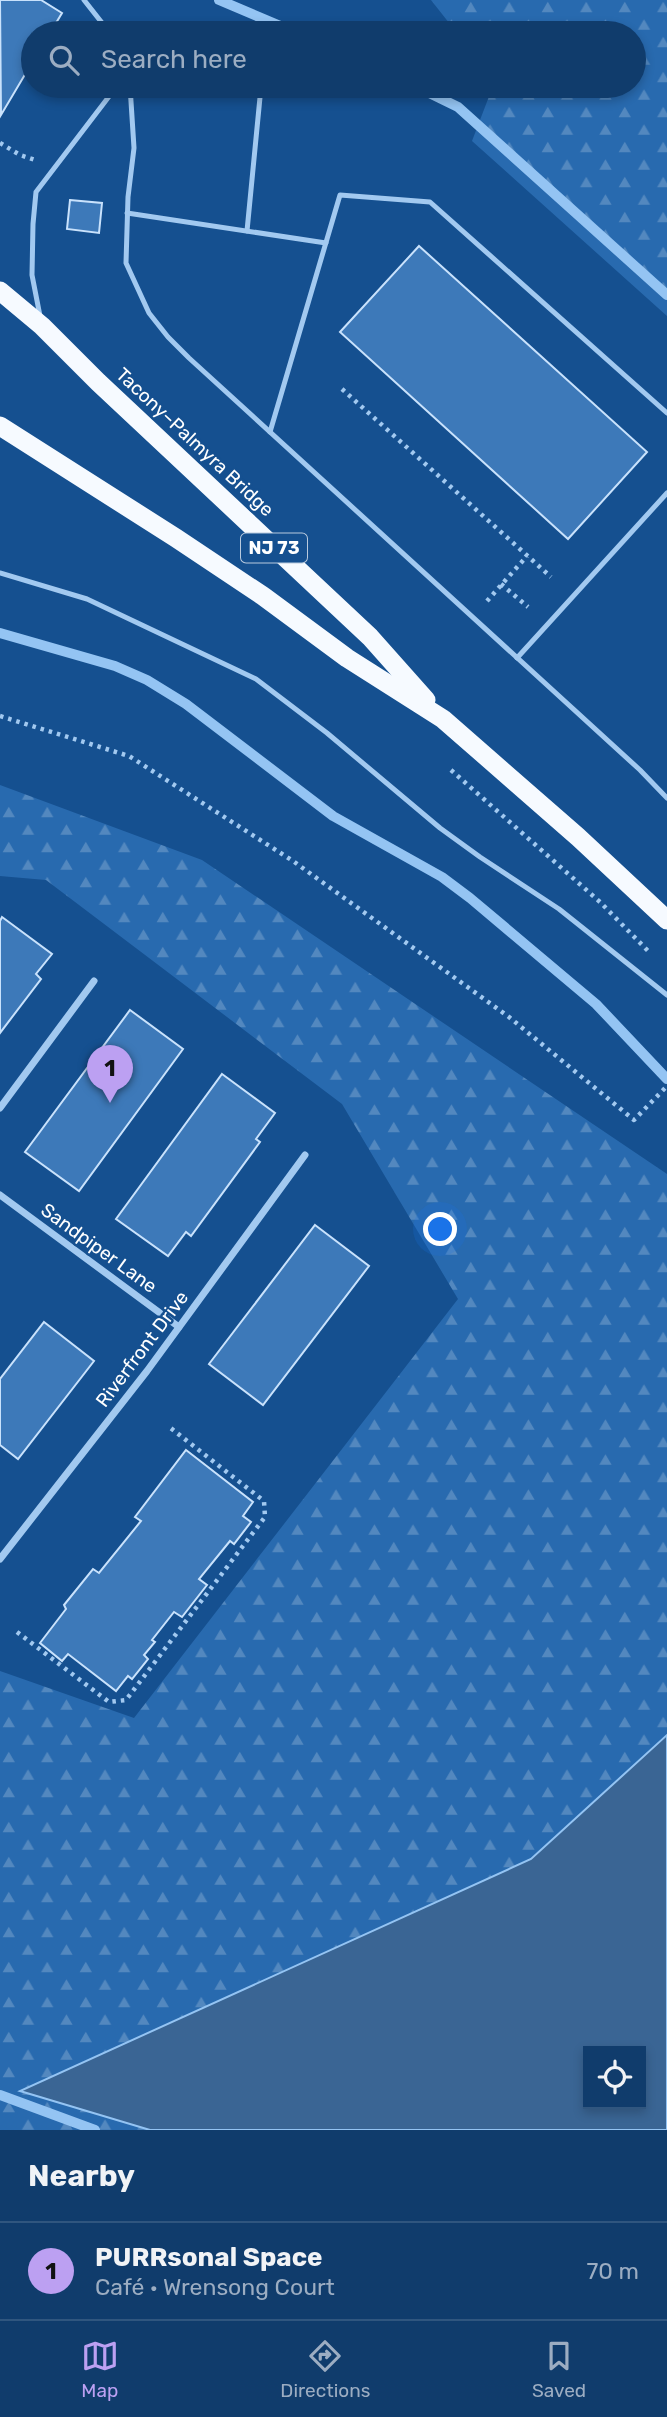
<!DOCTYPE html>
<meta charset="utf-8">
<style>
:root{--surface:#103c6c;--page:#1e4774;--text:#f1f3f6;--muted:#9cadc2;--line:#30567f;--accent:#bca0f2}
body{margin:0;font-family:Rubik,sans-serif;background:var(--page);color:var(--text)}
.controls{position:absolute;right:21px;bottom:21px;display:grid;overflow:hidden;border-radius:0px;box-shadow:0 4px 10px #0003}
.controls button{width:63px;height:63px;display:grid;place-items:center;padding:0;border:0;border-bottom:2px solid var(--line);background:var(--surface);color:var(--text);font:35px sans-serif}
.you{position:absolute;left:441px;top:1230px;width:24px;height:24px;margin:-18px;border:5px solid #fff;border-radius:50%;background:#1a73e8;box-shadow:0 0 0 10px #1a73e833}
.badge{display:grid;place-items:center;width:46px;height:46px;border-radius:50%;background:var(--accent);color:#111;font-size:23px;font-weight:700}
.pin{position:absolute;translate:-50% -58px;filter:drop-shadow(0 2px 4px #0008)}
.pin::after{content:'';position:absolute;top:37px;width:24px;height:21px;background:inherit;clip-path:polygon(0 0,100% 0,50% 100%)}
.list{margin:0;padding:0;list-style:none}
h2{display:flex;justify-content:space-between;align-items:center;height:91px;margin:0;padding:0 28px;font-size:30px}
h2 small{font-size:23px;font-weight:400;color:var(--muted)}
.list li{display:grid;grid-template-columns:46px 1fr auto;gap:21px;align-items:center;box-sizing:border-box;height:98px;padding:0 28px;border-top:2px solid var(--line)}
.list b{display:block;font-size:26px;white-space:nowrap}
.list p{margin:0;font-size:23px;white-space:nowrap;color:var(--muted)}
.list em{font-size:23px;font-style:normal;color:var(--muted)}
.icon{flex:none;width:38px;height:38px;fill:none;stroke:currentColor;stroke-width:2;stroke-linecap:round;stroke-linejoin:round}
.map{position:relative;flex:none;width:667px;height:2130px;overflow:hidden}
.search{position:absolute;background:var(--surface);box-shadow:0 4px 10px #0003;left:21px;right:21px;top:21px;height:77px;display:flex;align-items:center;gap:18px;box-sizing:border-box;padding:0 24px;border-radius:38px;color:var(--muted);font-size:26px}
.sheet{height:189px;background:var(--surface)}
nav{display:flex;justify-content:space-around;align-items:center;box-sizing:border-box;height:98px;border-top:2px solid var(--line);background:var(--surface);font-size:19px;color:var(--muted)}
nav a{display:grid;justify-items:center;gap:4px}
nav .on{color:var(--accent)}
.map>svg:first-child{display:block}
</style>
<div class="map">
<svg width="667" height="2130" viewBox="0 0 667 2130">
<defs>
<pattern id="forest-firs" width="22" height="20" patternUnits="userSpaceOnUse" patternTransform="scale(1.75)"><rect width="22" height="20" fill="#286aaf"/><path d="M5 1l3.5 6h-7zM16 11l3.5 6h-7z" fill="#5388bf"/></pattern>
</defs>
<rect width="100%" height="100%" fill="#155090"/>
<g fill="url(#forest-firs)">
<path d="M 431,0 L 667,0 L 667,316 L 472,141 L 493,86 L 634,86 L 634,33 L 457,33 Z"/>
<path d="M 0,785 L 202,860 L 667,1174 L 667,1735 L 531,1859 L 21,2091 L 150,2130 L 0,2130 L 0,1671 L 134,1718 L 458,1299 L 342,1104 L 46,880 L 0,876 Z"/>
</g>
<path fill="#3a6594" stroke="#94c4f3" stroke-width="2" fill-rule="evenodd" d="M 667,1735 L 667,2130 L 150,2130 L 20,2091 L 531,1859 ZM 588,2051 L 641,2051 L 641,2104 L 588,2104 Z"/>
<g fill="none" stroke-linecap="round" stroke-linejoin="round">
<g stroke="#94c4f3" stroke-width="10">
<path d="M 219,0 L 297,33"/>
<path d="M 415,86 L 458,107 L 667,295"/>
<path d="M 0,633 L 115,666 L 147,680 L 186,704 L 333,816 L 442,877 L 470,898 L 596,1004 L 667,1079"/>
<path d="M 0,2095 L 95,2130"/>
</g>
</g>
<g fill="#3d79b9" stroke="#c9e2fc" stroke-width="2">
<path d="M 0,0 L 41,0 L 62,13 L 50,33 L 33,33 L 33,61 L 1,115 Z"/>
<path d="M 70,200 L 102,203 L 99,233 L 67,229 Z"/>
<path d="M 419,246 L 647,452 L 568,539 L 340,332 Z"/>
<path d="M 2,917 L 52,954 L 36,974 L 41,979 L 0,1033 L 0,921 Z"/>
<path d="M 130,1010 L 183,1049 L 79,1191 L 25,1152 Z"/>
<path d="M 222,1074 L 275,1113 L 256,1139 L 260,1142 L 191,1236 L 186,1232 L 168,1256 L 116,1219 Z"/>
<path d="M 315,1225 L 369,1266 L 263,1405 L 209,1364 Z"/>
<path d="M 44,1322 L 94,1361 L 18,1459 L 0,1445 L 0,1379 Z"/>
<path d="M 186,1450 L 253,1502 L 243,1516 L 251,1522 L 234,1544 L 230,1541 L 199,1579 L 207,1585 L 182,1617 L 174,1612 L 152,1640 L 155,1642 L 144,1655 L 148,1659 L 132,1679 L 128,1676 L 116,1691 L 68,1654 L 62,1661 L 40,1643 L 66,1609 L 64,1605 L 93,1569 L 99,1573 L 141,1521 L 135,1517 Z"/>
</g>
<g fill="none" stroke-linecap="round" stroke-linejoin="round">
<g stroke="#a2c9f0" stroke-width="4.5" stroke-dasharray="3.5 5" stroke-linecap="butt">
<path d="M 0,143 L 20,155 L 38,161"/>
<path d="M 342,389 L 551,577"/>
<path d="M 501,584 L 528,607"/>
<path d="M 487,601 L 527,556"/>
<path d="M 0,716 L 129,756 L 293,861 L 509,1017 L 634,1120 L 667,1086"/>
<path d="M 451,770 L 600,902 L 651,954"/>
<path d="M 17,1632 L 109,1702 L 126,1700 L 265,1517 L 264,1501 L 168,1426"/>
</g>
<g stroke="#a2c9f0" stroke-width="5">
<path d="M 84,0 L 110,33"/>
<path d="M 130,86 L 134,148 L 128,197 L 126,263 L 149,313 L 168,337 L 189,358 L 640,770 L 667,798"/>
<path d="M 127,213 L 326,243"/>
<path d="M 247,231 L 261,87 L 254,86"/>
<path d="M 40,316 L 32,275 L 33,224 L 36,192 L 117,86"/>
<path d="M 270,432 L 340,195 L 430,202 L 667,413"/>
<path d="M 0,573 L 87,599 L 256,679 L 327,733 L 440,828 L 480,857 L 559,909 L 667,995"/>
<path d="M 517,658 L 667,493"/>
</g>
<g stroke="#a2c9f0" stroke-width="7">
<path d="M 0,1108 L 94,981"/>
<path d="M 0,1195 L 179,1327"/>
<path d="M 0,1559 L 147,1371 L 305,1155"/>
</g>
<g stroke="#f6faff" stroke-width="19">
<path d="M 0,291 L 42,326 L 98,382 L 370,637 L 426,700"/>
<path d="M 0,426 L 176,538 L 263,596 L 347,658 L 443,719 L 578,837 L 667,920"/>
</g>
</g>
<g text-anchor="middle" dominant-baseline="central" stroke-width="5" stroke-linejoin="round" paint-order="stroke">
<rect fill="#155090" stroke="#b9cade" stroke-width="2" x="241" y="533.5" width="66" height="29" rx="5"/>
<g font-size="18" font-weight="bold" fill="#fff">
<text x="274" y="548">NJ 73</text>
</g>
<g font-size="19" fill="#fff" stroke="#155090">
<text transform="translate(195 442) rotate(43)">Tacony–Palmyra Bridge</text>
<text transform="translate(99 1248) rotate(36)">Sandpiper Lane</text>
<text transform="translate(142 1349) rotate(-53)">Riverfront Drive</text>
</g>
</g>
</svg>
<div class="controls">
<button><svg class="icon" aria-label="locate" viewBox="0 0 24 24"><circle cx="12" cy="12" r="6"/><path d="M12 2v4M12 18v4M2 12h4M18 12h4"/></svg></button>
</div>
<div class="you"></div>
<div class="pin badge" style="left:110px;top:1103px">1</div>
<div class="search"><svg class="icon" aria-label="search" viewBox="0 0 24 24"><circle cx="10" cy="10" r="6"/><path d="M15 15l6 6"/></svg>Search here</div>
</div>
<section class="sheet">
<h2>Nearby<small></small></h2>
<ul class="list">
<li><span class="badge">1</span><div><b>PURRsonal Space</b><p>Café · Wrensong Court</p></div><em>70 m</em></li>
</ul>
</section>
<nav>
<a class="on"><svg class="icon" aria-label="map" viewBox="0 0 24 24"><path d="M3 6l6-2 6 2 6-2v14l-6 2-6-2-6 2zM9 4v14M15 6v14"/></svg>Map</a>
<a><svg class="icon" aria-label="directions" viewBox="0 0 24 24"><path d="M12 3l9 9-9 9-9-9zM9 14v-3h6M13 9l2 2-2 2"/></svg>Directions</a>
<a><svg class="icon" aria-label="saved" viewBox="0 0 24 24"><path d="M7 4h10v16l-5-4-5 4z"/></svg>Saved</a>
</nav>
